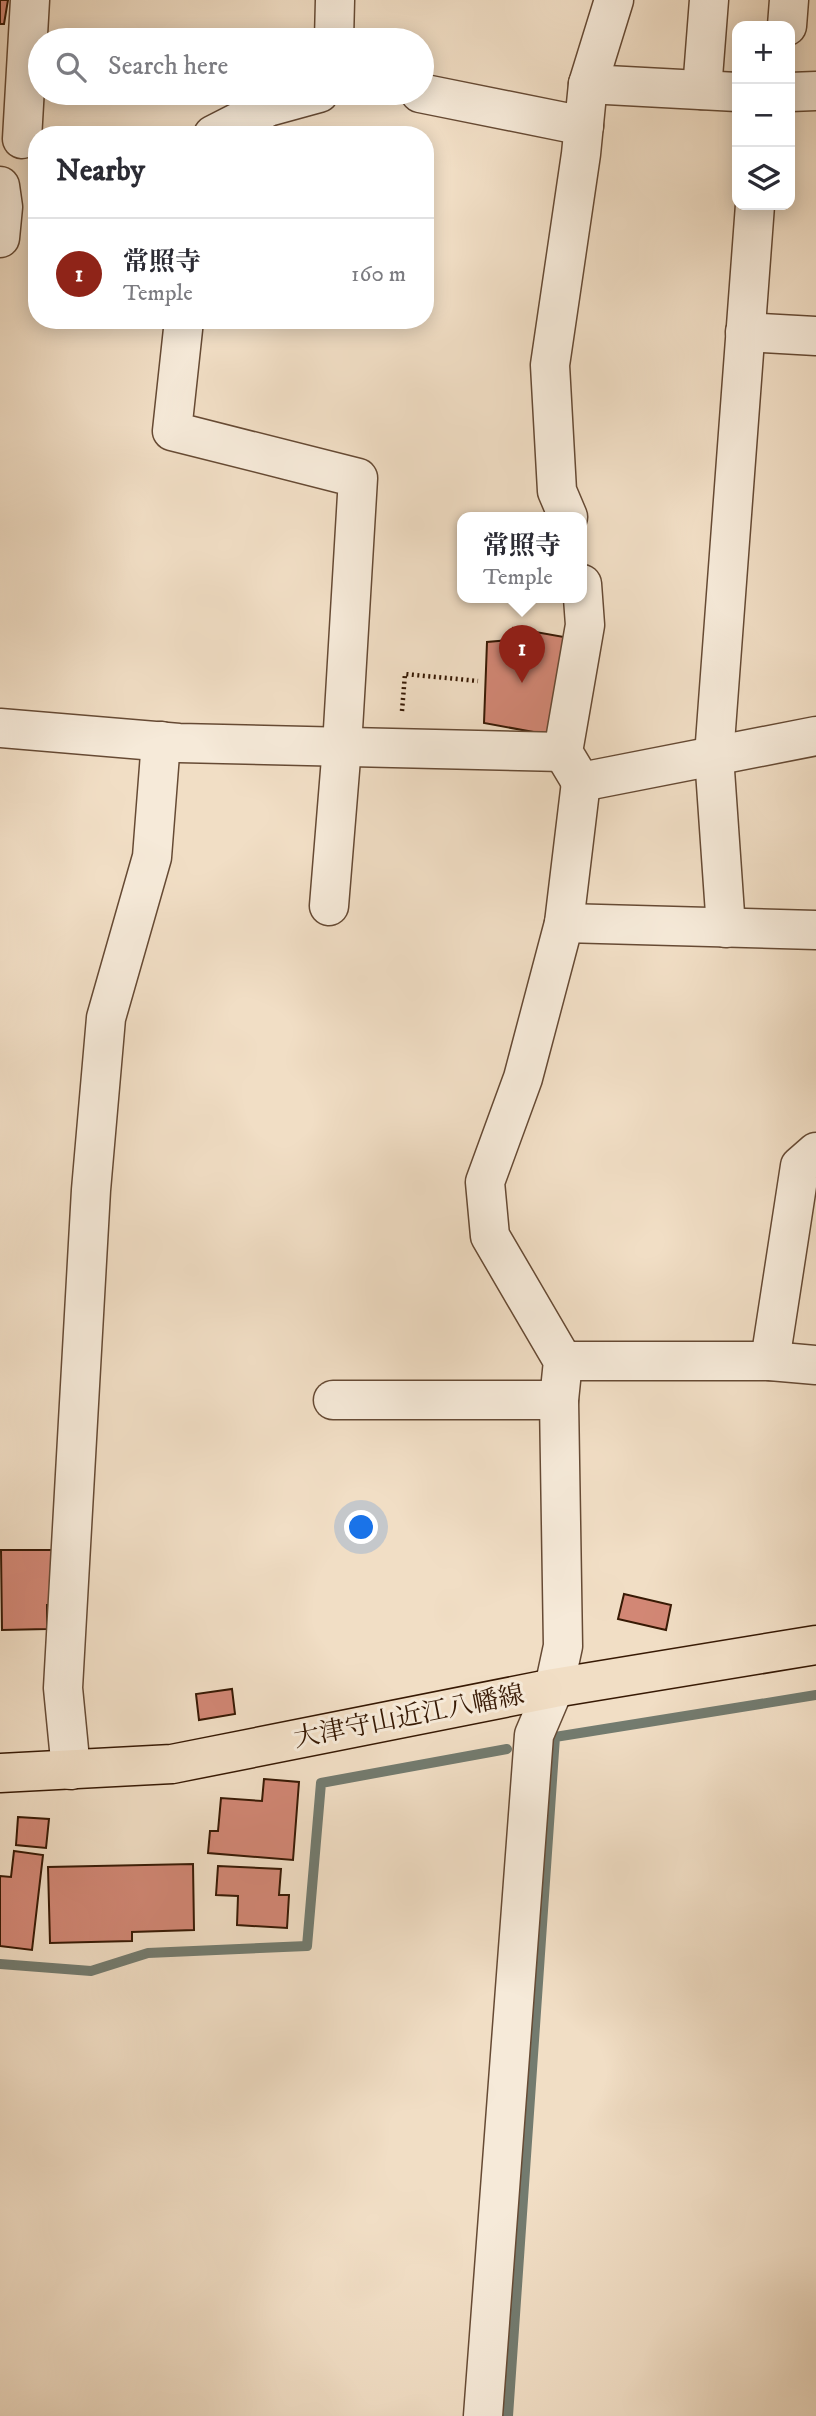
<!DOCTYPE html>
<meta charset="utf-8">
<style>
:root{--surface:#fff;--page:#f2f2f3;--text:#2b2b33;--muted:#7c7c81;--line:#e1e1e2;--accent:#8f2418}
body{margin:0;font-family:"IM FELL DW Pica","Noto Serif JP",serif;background:var(--page);color:var(--text)}
.controls{position:absolute;right:21px;top:21px;display:grid;overflow:hidden;border-radius:14px;box-shadow:0 4px 18px #0003}
.controls button{width:63px;height:63px;display:grid;place-items:center;padding:0;border:0;border-bottom:2px solid var(--line);background:var(--surface);color:var(--text);font:35px sans-serif}
.you{position:absolute;left:362px;top:1528px;width:24px;height:24px;margin:-18px;border:5px solid #fff;border-radius:50%;background:#1a73e8;box-shadow:0 0 0 10px #1a73e833}
.badge{display:grid;place-items:center;width:46px;height:46px;border-radius:50%;background:var(--accent);color:#fff;font-size:23px;font-weight:700}
.pin{position:absolute;translate:-50% -58px;filter:drop-shadow(0 2px 4px #0008)}
.pin::after{content:'';position:absolute;top:37px;width:24px;height:21px;background:inherit;clip-path:polygon(0 0,100% 0,50% 100%)}
.popup{position:absolute;left:457px;top:512px;width:130px;height:91px;box-sizing:border-box;display:grid;place-content:center;border-radius:14px;background:var(--surface);filter:drop-shadow(0 2px 5px #0005);font-size:23px;white-space:nowrap;color:var(--muted)}
.popup b{font-size:26px;color:var(--text)}
.popup::after{content:'';position:absolute;left:50%;top:100%;margin-left:-14px;border:14px solid transparent;border-top-color:var(--surface)}
.list{margin:0;padding:0;list-style:none}
h2{display:flex;justify-content:space-between;align-items:center;height:91px;margin:0;padding:0 28px;font-size:30px}
h2 small{font-size:23px;font-weight:400;color:var(--muted)}
.list li{display:grid;grid-template-columns:46px 1fr auto;gap:21px;align-items:center;box-sizing:border-box;height:112px;padding:0 28px;border-top:2px solid var(--line)}
.list b{display:block;font-size:26px;white-space:nowrap}
.list p{margin:0;font-size:23px;white-space:nowrap;color:var(--muted)}
.list em{font-size:23px;font-style:normal;color:var(--muted)}
.icon{flex:none;width:38px;height:38px;fill:none;stroke:currentColor;stroke-width:2;stroke-linecap:round;stroke-linejoin:round}
.map{position:relative;flex:none;width:816px;height:2416px;overflow:hidden}
.search{position:absolute;background:var(--surface);box-shadow:0 4px 18px #0003;left:28px;top:28px;width:406px;height:77px;display:flex;align-items:center;gap:18px;box-sizing:border-box;padding:0 24px;border-radius:38px;color:var(--muted);font-size:26px}
.panel{position:absolute;background:var(--surface);box-shadow:0 4px 18px #0003;left:28px;top:126px;width:406px;height:203px;border-radius:28px}
.map>svg:first-child{display:block}
</style>
<div class="map">
<svg width="816" height="2416" viewBox="0 0 816 2416">
<rect width="100%" height="100%" fill="#f1dec5"/>
<filter id="stains"><feTurbulence type="fractalNoise" baseFrequency=".00286" numOctaves="4"/><feColorMatrix values="0 0 0 0 .2 0 0 0 0 .09 0 0 0 0 .02 0 0 0 .5 -.17"/></filter>
<radialGradient id="worn" r=".72"><stop offset=".6" stop-color="#630" stop-opacity="0"/><stop offset="1" stop-color="#630" stop-opacity=".3"/></radialGradient>
<g fill="none" stroke-linecap="round" stroke-linejoin="round">
<g stroke="#737b6f" stroke-width="10">
<path d="M 0,1964 L 91,1971 L 148,1953 L 307,1946 L 321,1783 L 507,1749"/>
<path d="M 508,2416 L 555,1737 L 816,1695"/>
</g>
</g>
<g fill="#d28775" stroke="#371904" stroke-width="2">
<path d="M 0,0 L 8,0 L 4,24 L 0,24 Z"/>
<path d="M 513,628 L 564,637 L 550,735 L 484,723 L 487,642 L 511,640 Z"/>
<path d="M 1,1550 L 56,1550 L 56,1605 L 47,1605 L 47,1629 L 2,1630 Z"/>
<path d="M 624,1594 L 671,1605 L 666,1630 L 618,1619 Z"/>
<path d="M 232,1689 L 235,1714 L 199,1720 L 196,1694 Z"/>
<path d="M 264,1779 L 299,1782 L 293,1860 L 208,1853 L 210,1831 L 218,1831 L 221,1798 L 262,1801 Z"/>
<path d="M 18,1817 L 49,1819 L 46,1848 L 16,1845 Z"/>
<path d="M 14,1851 L 43,1855 L 32,1950 L 0,1946 L 0,1876 L 11,1877 Z"/>
<path d="M 193,1864 L 194,1930 L 132,1932 L 132,1941 L 50,1943 L 48,1867 Z"/>
<path d="M 218,1866 L 281,1869 L 279,1895 L 289,1895 L 287,1928 L 237,1925 L 238,1896 L 216,1895 Z"/>
</g>
<g fill="none" stroke-linecap="round" stroke-linejoin="round">
<g stroke="#664a34" stroke-width="41">
<g id="minor">
<path d="M 787,26 L 789,0"/>
<path d="M 334,40 L 335,0"/>
<path d="M 588,84 L 737,92"/>
<path d="M 702,90 L 709,0"/>
<path d="M 790,92 L 816,91"/>
<path d="M 420,93 L 584,126"/>
<path d="M 213,135 L 268,107 L 319,93"/>
<path d="M 22,139 L 30,0"/>
<path d="M 0,186 L 3,207 L 0,238"/>
<path d="M 184,320 L 172,431 L 358,478 L 342,746 L 329,906"/>
<path d="M 745,332 L 816,336"/>
<path d="M 568,517 L 557,491 L 550,365 L 581,154 L 588,84 L 614,0"/>
<path d="M 582,584 L 585,625 L 563,752 L 581,782 L 816,736"/>
<path d="M 0,728 L 179,743 L 563,752"/>
<path d="M 564,923 L 816,930"/>
<path d="M 726,928 L 714,756 L 755,205"/>
<path d="M 563,1361 L 770,1361 L 816,1365"/>
<path d="M 770,1361 L 800,1166 L 816,1152"/>
<path d="M 333,1400 L 559,1400"/>
<path d="M 71,1770 L 63,1688 L 91,1190 L 106,1018 L 152,857 L 161,741"/>
<path d="M 483,2416 L 534,1735 L 554,1688 L 563,1646 L 559,1400 L 563,1361 L 490,1236 L 485,1182 L 523,1078 L 564,923 L 581,782"/>
</g>
</g>
<g stroke="#371904" stroke-width="41">
<path id="primary" d="M 0,1773 L 172,1764 L 554,1688 L 816,1645"/>
</g>
<path stroke="#371904" stroke-width="4.5" stroke-dasharray="2 3.5" stroke-linecap="butt" d="M 402,711 L 405,674 L 478,681"/>
<use href="#minor" stroke="#f6ead9" stroke-width="38"/>
<use href="#primary" stroke="#f1dec5" stroke-width="38"/>
</g>
<g text-anchor="middle" dominant-baseline="central" stroke-width="6" stroke-linejoin="round" paint-order="stroke">
<g font-size="26" fill="#371904" stroke="#f6ead9">
<text transform="translate(409 1717) rotate(-11)">大津守山近江八幡線</text>
</g>
</g>
<rect width="100%" height="100%" filter="url(#stains)"/>
<rect width="100%" height="100%" fill="url(#worn)"/>
</svg>
<div class="controls">
<button>+</button>
<button>−</button>
<button><svg class="icon" aria-label="layers" viewBox="0 0 24 24"><path d="M12 4l9 5-9 5-9-5zM3 14l9 5 9-5"/></svg></button>
</div>
<div class="you"></div>
<div class="pin badge" style="left:522px;top:683px">1</div>
<div class="popup"><b>常照寺</b>Temple</div>
<div class="search"><svg class="icon" aria-label="search" viewBox="0 0 24 24"><circle cx="10" cy="10" r="6"/><path d="M15 15l6 6"/></svg>Search here</div>
<section class="panel">
<h2>Nearby<small></small></h2>
<ul class="list">
<li><span class="badge">1</span><div><b>常照寺</b><p>Temple</p></div><em>160 m</em></li>
</ul>
</section>
</div>
